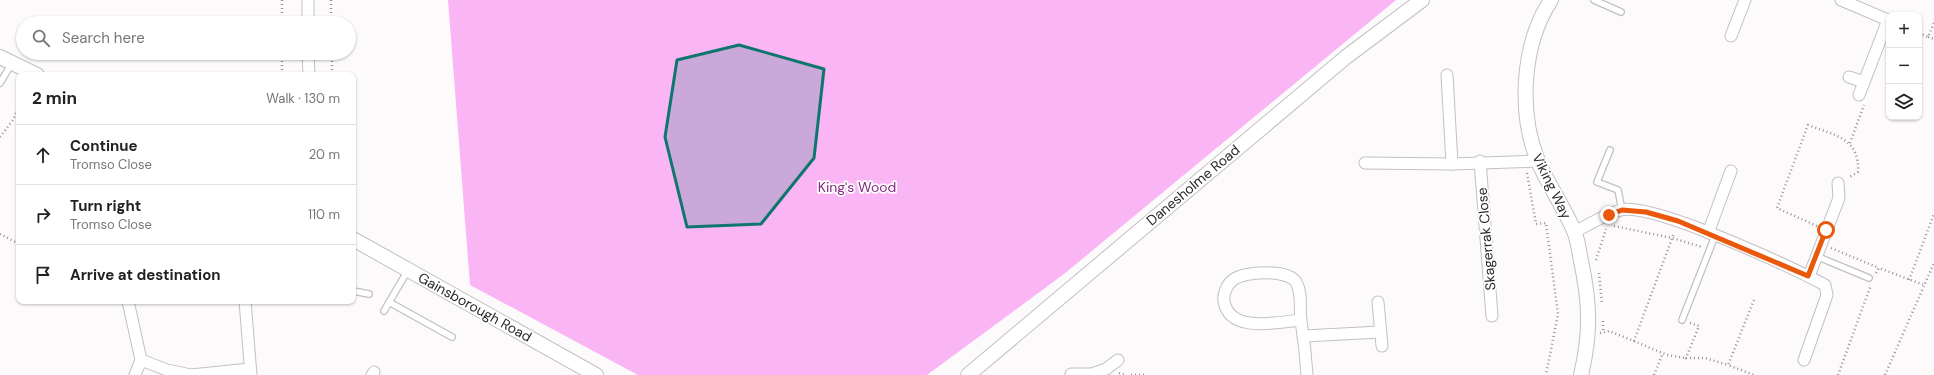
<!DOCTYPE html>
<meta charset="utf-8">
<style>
:root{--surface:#fff;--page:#f2f2f2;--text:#222;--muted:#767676;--line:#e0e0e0}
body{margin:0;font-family:"DM Sans",sans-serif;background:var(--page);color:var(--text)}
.controls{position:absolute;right:12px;top:12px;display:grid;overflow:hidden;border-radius:8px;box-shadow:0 1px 3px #0004}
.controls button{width:36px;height:36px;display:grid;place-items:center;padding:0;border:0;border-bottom:1px solid var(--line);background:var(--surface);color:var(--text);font:20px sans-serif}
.stop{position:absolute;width:12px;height:12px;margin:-9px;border:3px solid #ea580c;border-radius:50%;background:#fff}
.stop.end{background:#ea580c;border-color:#fff;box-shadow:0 1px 4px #0008}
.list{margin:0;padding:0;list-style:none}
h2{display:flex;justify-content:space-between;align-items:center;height:52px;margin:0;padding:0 16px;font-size:17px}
h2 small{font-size:13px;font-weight:400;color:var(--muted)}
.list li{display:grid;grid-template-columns:26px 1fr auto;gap:12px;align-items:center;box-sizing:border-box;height:60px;padding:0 16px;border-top:1px solid var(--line)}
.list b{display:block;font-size:15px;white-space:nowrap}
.list p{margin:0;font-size:13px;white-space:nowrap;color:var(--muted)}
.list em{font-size:13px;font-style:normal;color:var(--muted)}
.icon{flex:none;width:22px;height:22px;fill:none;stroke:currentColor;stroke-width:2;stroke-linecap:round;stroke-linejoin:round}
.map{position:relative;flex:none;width:1934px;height:375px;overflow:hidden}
.search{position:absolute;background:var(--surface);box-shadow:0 1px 3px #0004;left:16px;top:16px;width:340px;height:44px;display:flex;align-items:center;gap:10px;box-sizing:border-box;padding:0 14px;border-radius:22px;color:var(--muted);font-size:15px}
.panel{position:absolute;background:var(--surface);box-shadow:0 1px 3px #0004;left:16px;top:72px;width:340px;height:232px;border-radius:8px}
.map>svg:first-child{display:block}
</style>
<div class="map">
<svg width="1934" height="375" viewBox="0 0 1934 375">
<rect width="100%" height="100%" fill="#fdfafc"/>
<path fill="#fab5f5" d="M 448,0 L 1396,0 L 1064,274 L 927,375 L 638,375 L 470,285 Z"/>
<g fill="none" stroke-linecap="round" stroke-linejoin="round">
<g stroke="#c3c0c2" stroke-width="8">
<g id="service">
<path d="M 1594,0 L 1621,12"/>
<path d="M 0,83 L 12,63"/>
<path d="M 1610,150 L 1597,182 L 1618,190 L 1622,210"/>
<path d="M 1816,256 L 1869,278"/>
<path d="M 353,291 L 369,294"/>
<path d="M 389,302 L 452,337"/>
<path d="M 384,311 L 408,270"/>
<path d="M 1682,320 L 1715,236"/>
</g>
</g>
<g stroke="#c3c0c2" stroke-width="13">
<g id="minor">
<path d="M 308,0 L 308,23"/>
<path d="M 1841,0 L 1888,20 L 1859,95"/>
<path d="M 1731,36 L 1745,0"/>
<path d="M 308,53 L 309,75"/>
<path d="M 1447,75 L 1452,164"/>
<path d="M 1849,77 L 1864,82"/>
<path d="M 1480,161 L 1492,316"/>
<path d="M 1365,163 L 1452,164 L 1538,161"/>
<path d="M 1574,232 C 1589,225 1605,214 1621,210 C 1652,202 1791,267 1825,285 L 1827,295 L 1804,360"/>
<path d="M 1708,233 L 1731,171"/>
<path d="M 1809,276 L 1839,198 L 1838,183"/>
<path d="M 128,301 L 141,360 L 135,375"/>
<path d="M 245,301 L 251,375"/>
<path d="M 1378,302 L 1382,346"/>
<path d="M 1301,320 C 1278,322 1229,334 1224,301 C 1223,294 1227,284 1233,280 C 1244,271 1287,269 1296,282 C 1303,294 1299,308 1301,321 C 1304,339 1306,357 1307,375"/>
<path d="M 1304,336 L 1380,332"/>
<path d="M 141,360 L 167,370 L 191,375 L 250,369"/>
<path d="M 1071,374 L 1089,374"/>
<path d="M 372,375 L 374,372"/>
<path d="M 1089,375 L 1106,369 L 1118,360"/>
</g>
</g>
<g stroke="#c3c0c2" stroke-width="16">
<g id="tertiary">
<path d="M 1551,0 C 1522,44 1518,112 1538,161 C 1548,185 1564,207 1574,231 C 1578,240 1579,251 1581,261 C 1590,303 1591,333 1581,375"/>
<path d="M 0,57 L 37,75"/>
<path d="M 353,239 L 596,375"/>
<path d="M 968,375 L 1346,57 L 1422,0"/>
</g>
</g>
<g stroke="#969496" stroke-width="2.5" stroke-dasharray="1 3" stroke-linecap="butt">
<path d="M 282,0 L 282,23"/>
<path d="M 331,0 L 331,23"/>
<path d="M 1919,33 L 1928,37 L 1934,23"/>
<path d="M 1928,37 L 1934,39"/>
<path d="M 282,53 L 282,75"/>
<path d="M 332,53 L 332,75"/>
<path d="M 0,137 L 13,120 L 19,105"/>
<path d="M 1850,143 L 1864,105"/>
<path d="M 1527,173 L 1536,224 L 1546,223 L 1558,314 L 1546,375"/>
<path d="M 1614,226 L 1672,238 L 1702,247"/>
<path d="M 1817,226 L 1777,208 L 1808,125 C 1834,135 1860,138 1858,172 L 1848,178"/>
<path d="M 0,234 L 19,244"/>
<path d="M 1831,248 L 1879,268"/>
<path d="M 1596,260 L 1606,229"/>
<path d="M 1599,273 L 1602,304"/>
<path d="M 1876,273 L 1879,268 L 1924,285"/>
<path d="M 1909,280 L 1934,214"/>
<path d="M 1754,300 L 1728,365 L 1754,375"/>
<path d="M 1603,321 L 1603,332"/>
<path d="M 1690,323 L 1699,326 L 1686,358 L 1705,358 L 1728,365"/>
<path d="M 1600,333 L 1609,331 L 1634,341 L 1674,233"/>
<path d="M 1634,341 L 1667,355 L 1686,358"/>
<path d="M 1119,373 L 1125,375"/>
<path d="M 1131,375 L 1145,375"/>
<path d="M 1654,375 L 1663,353"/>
<path d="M 1838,375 L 1871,285"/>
<path d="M 1885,375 L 1934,263"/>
</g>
<use href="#service" stroke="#fff" stroke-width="5.5"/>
<use href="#minor" stroke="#fff" stroke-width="11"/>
<use href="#tertiary" stroke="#fff" stroke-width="14"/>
</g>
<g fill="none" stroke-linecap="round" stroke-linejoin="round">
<path stroke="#ea580c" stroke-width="5" d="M 1609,215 L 1622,210 L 1646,212 L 1678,221 L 1808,276 L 1826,230"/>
</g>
<path fill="#0f766e" fill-opacity="0.2" stroke="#0f766e" stroke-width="3" stroke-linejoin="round" d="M 739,45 L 824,69 L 814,158 L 761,224 L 687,227 L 665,137 L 677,60 Z"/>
<g text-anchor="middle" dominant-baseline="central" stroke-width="3.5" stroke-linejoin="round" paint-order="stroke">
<g font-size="14" fill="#2b2a2b" stroke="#fff">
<text transform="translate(1193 185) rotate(-40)">Danesholme Road</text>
<text transform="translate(1552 186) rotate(64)">Viking Way</text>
<text transform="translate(1486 239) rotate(-95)">Skagerrak Close</text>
<text transform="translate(475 307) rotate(29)">Gainsborough Road</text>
</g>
<g font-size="14" fill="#822b7f" stroke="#fff">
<text x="857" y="187">King's Wood</text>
</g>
</g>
</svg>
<div class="controls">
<button>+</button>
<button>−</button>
<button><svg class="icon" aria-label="layers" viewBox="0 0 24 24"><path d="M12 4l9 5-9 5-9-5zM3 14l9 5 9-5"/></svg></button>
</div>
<div class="stop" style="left:1826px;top:230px"></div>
<div class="stop end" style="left:1609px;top:215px"></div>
<div class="search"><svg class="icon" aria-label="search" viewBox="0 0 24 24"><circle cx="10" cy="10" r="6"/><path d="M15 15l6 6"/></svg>Search here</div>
<section class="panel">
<h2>2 min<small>Walk · 130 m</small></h2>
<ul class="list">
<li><svg class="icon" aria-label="ahead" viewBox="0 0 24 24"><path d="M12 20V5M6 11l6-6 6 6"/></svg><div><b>Continue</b><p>Tromso Close</p></div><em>20 m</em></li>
<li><svg class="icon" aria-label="right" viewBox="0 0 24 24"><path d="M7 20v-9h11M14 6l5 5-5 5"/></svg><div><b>Turn right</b><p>Tromso Close</p></div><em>110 m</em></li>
<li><svg class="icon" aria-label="arrive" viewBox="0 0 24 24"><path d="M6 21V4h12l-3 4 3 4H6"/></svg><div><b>Arrive at destination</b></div></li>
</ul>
</section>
</div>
